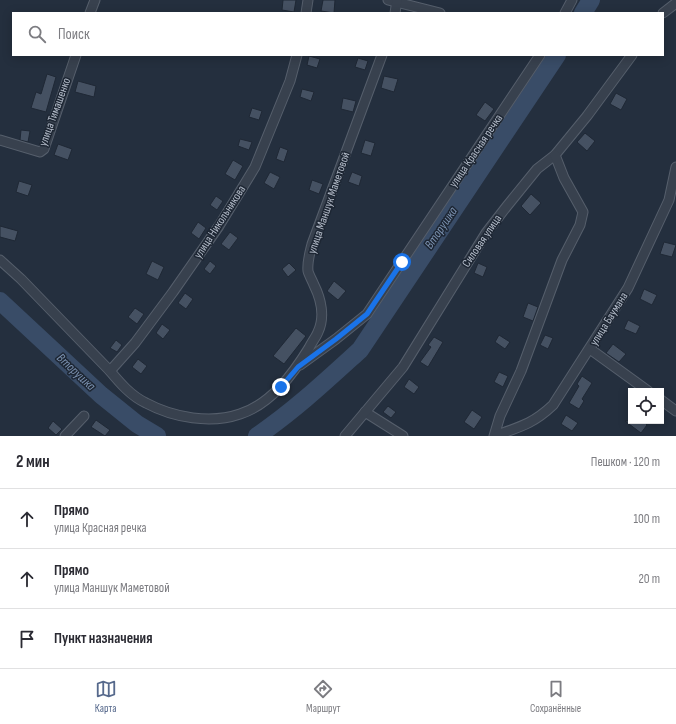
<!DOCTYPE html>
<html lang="ru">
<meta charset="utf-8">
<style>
:root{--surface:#fff;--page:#f2f2f3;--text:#2b2b33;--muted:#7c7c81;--line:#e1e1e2;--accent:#56698c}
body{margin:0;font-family:"Sofia Sans Condensed",sans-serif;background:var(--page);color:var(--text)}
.controls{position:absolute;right:12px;bottom:12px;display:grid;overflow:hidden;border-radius:0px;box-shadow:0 2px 10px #0003}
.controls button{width:36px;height:36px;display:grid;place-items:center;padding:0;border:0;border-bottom:1px solid var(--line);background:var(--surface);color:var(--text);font:20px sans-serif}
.stop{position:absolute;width:12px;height:12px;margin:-9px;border:3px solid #1a73e8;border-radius:50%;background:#fff}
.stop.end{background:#1a73e8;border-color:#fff;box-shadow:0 1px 4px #0008}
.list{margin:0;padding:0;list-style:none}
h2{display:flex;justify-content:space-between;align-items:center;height:52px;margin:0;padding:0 16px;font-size:17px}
h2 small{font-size:13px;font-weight:400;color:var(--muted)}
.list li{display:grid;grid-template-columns:26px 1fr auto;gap:12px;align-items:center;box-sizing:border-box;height:60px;padding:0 16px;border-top:1px solid var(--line)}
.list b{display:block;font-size:15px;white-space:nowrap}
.list p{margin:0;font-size:13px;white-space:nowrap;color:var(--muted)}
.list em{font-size:13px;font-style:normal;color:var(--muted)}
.icon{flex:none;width:22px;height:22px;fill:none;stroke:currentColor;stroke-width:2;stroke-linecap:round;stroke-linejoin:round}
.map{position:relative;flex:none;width:676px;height:436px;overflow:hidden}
.search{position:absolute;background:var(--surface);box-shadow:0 2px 10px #0003;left:12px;right:12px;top:12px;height:44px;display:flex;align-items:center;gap:10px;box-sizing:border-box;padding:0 14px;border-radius:0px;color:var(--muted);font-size:15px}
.sheet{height:232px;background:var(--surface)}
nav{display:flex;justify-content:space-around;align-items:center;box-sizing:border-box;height:56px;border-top:1px solid var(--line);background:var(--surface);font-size:11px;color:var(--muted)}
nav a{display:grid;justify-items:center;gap:2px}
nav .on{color:var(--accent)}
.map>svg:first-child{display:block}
</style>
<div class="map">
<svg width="676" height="436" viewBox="0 0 676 436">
<rect width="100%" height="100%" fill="#242f3e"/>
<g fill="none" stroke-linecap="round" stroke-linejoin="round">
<g stroke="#394c67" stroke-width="18">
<path d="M 583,13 L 591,0"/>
<path d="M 0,301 L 101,395 L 137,424 L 157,436"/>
<path d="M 257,436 C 294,411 327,380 360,350 L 557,55"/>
</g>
</g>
<g fill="#455162" stroke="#1f2835">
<path d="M 283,0 L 296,0 L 294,12 L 282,10 Z"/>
<path d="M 323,0 L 335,0 L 334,13 L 321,11 Z"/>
<path d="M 309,56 L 320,59 L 317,68 L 307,65 Z"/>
<path d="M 358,58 L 368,61 L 365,70 L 355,67 Z"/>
<path d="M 47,74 L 56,77 L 46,112 L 31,108 L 36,92 L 41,94 Z"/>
<path d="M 384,76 L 398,79 L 394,92 L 381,88 Z"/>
<path d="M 78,81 L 96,86 L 94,97 L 75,92 Z"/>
<path d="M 302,89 L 314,92 L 311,101 L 300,97 Z"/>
<path d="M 616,93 L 627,99 L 621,110 L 610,104 Z"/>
<path d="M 343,98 L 356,101 L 353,112 L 341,109 Z"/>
<path d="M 485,102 L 494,109 L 485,121 L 476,115 Z"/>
<path d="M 252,108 L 262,111 L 259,120 L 249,117 Z"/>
<path d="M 21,130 L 30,131 L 28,142 L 20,140 Z"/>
<path d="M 585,133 L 595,141 L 587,151 L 577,142 Z"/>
<path d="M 240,139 L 252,142 L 249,150 L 238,146 Z"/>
<path d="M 365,140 L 375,143 L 371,156 L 361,153 Z"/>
<path d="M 58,144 L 72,149 L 68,160 L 54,155 Z"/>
<path d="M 280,147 L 288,150 L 284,162 L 276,159 Z"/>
<path d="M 233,160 L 243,166 L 235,180 L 225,174 Z"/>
<path d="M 270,172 L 280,177 L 274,189 L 264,183 Z"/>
<path d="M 352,172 L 362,176 L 359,186 L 348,182 Z"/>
<path d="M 312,180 L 323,184 L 319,194 L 309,190 Z"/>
<path d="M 19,181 L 32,185 L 28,196 L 16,192 Z"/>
<path d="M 531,194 L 541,203 L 530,215 L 521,206 Z"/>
<path d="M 216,196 L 223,201 L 217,210 L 210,205 Z"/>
<path d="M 198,222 L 206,228 L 199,239 L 191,233 Z"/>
<path d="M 0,226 L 18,231 L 15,241 L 0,237 Z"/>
<path d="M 230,232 L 238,238 L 229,250 L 221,244 Z"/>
<path d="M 664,242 L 676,245 L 672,257 L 660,254 Z"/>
<path d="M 152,261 L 164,267 L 158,280 L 146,274 Z"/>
<path d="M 210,261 L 216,266 L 210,274 L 204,269 Z"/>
<path d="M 289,263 L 296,270 L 288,277 L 282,269 Z"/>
<path d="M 478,263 L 487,267 L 483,277 L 474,273 Z"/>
<path d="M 334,281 L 346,291 L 338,300 L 327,291 Z"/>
<path d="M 644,289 L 657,295 L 652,305 L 640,299 Z"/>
<path d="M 185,293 L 193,299 L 186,309 L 178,303 Z"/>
<path d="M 528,303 L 538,307 L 533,321 L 523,317 Z"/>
<path d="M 135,308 L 144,314 L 137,324 L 128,317 Z"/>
<path d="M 628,320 L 640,326 L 636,334 L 624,329 Z"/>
<path d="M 162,324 L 170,330 L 163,339 L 156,333 Z"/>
<path d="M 296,328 L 306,336 L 284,364 L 273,356 Z"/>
<path d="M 499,335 L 510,342 L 505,349 L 495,342 Z"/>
<path d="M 545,335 L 553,338 L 548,349 L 540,345 Z"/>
<path d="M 434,337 L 443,342 L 428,367 L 420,362 L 431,347 L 428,345 Z"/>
<path d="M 116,340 L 122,345 L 117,352 L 110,348 Z"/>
<path d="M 613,344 L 626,354 L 619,362 L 606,353 Z"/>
<path d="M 138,359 L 147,366 L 141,374 L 132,367 Z"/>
<path d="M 499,372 L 508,376 L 503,387 L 494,382 Z"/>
<path d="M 582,376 L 592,383 L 582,399 L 584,401 L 579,409 L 569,403 L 579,386 L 577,384 Z"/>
<path d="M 409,379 L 419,387 L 414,394 L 404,387 Z"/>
<path d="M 388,406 L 396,412 L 391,418 L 383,412 Z"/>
<path d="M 472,410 L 482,417 L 474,429 L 464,422 Z"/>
<path d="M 566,415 L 578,423 L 572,431 L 561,424 Z"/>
<path d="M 96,420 L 110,430 L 105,436 L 91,427 Z"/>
<path d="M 53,421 L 62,429 L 56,435 L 48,428 Z"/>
<path d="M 625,421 L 643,421 L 647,425 L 641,433 Z"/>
</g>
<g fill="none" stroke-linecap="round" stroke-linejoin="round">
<g stroke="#565f6c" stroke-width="11">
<g id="minor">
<path d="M 388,0 L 440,13"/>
<path d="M 90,13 L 95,0"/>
<path d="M 306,13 L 308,0"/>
<path d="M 395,13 L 397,0"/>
<path d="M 565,13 L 572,0"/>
<path d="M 663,13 L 676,3"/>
<path d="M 0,140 L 40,152 L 44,149 L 76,55"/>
<path d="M 0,260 L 21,279 L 110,371 C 120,383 131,396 146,403 C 174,418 211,424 240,414 C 271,404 293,374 309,348 C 312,342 316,337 318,332 C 325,317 321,299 314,285 C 312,280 309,275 308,271 C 307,262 310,252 312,244 L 382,55"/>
<path d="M 590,349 L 648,391"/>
<path d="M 300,365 L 336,339 L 367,314 L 540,55"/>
<path d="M 110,371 L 135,343 L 173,292 L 219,226 L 255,167 L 290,81 L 297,55"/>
<path d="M 661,400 L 676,411"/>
<path d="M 365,412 L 403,436"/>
<path d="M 65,436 L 84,416"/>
<path d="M 345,436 L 403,367 L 486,233 L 507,206 L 537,169 L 555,155 L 587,116 L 632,55"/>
<path d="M 494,436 L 500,416 L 521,371 L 562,260 L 580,225 L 583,212 L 564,178 L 555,155"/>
<path d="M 497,436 L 500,434 C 523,426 535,422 553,405 L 628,288 L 669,200 L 676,167"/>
</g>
</g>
<use href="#minor" stroke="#38414e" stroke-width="9"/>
</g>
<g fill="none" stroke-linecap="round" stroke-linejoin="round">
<path stroke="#1a73e8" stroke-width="5" d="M 281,387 L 298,367 L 336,339 L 367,314 L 402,262"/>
</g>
<g text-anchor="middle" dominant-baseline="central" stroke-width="3" stroke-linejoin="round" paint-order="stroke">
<g font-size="12" fill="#b4bcc9" stroke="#1d2633">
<text transform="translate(55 112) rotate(-70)">улица Тимашенко</text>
<text transform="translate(476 151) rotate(-56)">улица Красная речка</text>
<text transform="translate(329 203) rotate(-71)">улица Маншук Маметовой</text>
<text transform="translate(220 222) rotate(-57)">улица Никольникова</text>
<text transform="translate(482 241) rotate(-56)">Силовая улица</text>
<text transform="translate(609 319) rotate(-58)">улица Баумана</text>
</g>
<g font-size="13" font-style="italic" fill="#7c92b1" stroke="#1d2633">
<text transform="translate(441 228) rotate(-56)">Вторушка</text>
<text transform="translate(76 372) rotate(43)">Вторушка</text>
</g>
</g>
</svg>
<div class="controls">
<button><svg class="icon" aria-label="locate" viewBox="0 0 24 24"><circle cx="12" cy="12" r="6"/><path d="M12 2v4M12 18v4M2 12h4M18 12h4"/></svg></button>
</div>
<div class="stop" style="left:402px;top:262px"></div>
<div class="stop end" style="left:281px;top:387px"></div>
<div class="search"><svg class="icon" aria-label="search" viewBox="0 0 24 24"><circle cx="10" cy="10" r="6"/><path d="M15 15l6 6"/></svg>Поиск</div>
</div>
<section class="sheet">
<h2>2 мин<small>Пешком · 120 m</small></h2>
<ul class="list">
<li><svg class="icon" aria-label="ahead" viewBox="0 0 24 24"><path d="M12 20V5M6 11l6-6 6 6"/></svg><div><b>Прямо</b><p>улица Красная речка</p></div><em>100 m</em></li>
<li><svg class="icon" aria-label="ahead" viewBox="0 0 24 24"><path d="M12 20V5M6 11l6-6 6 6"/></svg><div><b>Прямо</b><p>улица Маншук Маметовой</p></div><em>20 m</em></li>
<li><svg class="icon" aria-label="arrive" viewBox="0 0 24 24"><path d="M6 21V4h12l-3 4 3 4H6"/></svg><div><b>Пункт назначения</b></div></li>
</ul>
</section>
<nav>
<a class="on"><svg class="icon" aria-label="map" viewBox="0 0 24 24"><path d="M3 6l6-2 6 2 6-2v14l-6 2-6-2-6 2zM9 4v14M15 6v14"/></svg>Карта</a>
<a><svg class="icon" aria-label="directions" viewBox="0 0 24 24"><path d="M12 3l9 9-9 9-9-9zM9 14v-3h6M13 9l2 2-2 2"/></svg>Маршрут</a>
<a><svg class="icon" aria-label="saved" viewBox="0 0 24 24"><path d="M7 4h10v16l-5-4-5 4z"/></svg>Сохранённые</a>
</nav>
